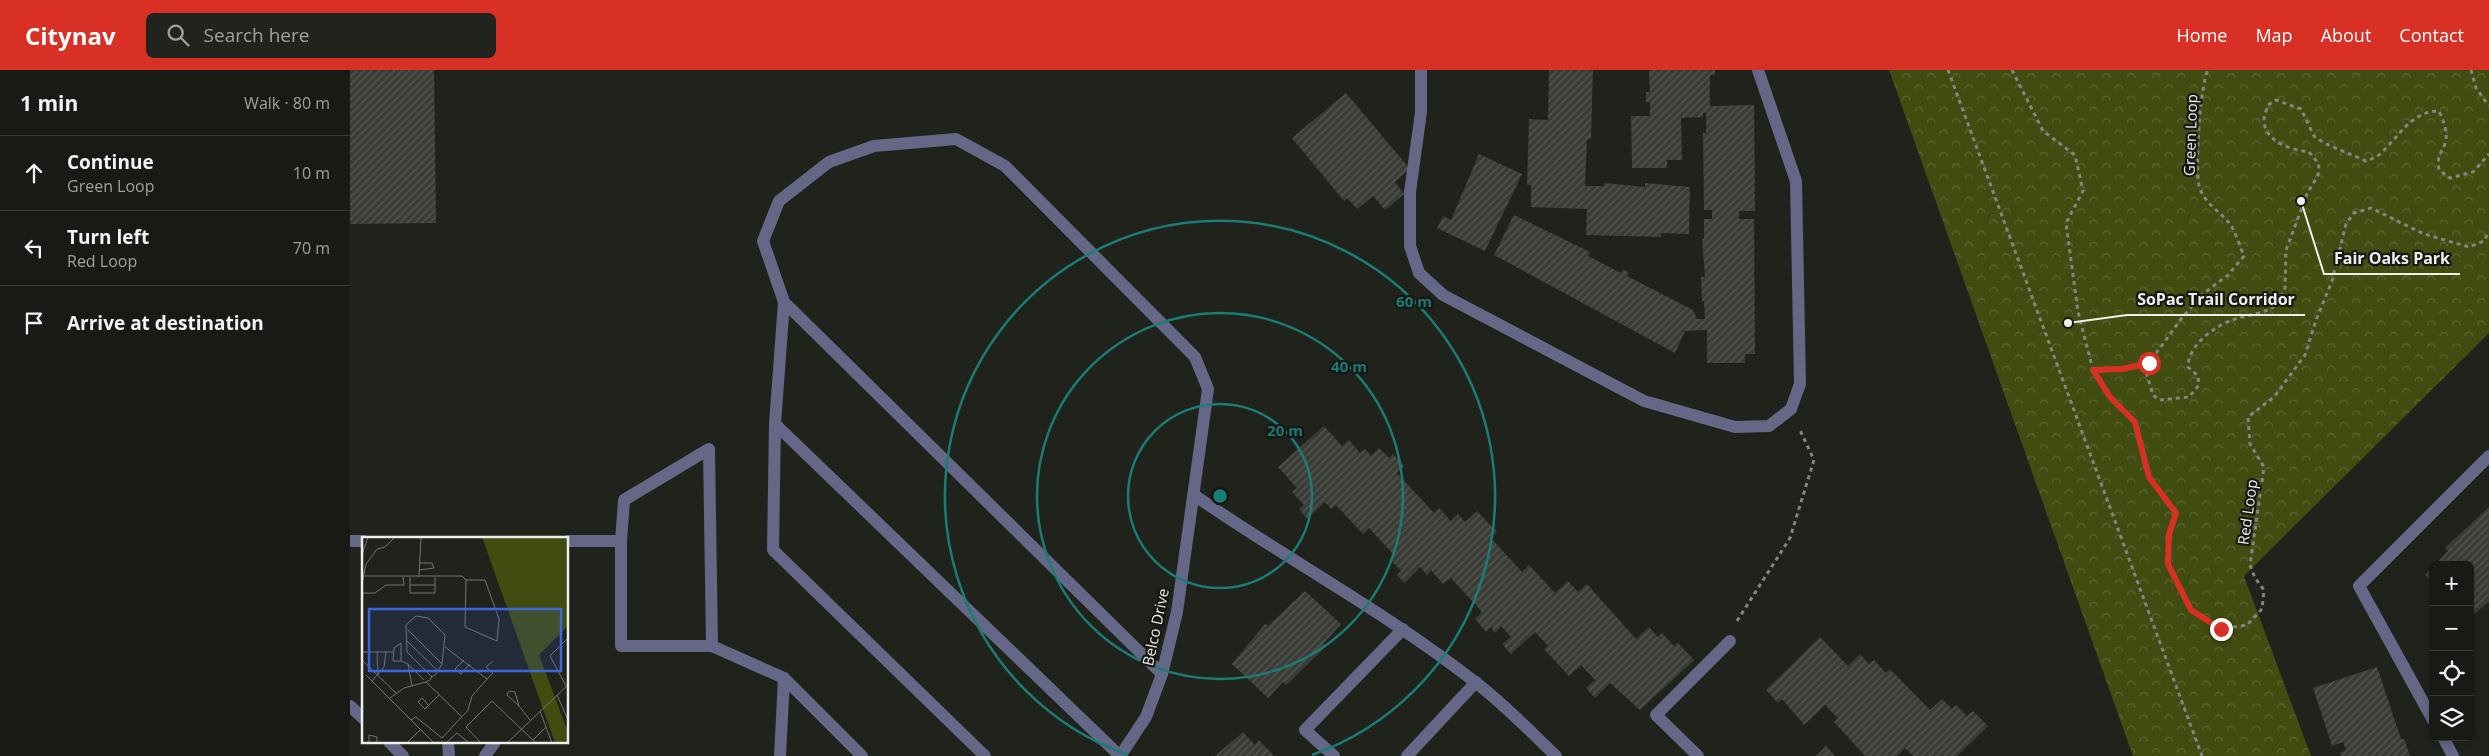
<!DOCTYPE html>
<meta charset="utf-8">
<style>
:root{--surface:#181a15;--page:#21231e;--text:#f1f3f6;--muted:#9fa1a0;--line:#363834;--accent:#d93025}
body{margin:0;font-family:"Open Sans",sans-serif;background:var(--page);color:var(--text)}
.controls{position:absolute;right:15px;bottom:15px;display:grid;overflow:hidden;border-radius:8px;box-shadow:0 2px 8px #0003}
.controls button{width:45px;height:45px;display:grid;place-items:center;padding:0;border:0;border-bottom:1px solid var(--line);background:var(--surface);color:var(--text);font:25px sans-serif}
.stop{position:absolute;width:15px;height:15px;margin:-11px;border:4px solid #d93025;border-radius:50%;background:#fff}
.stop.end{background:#d93025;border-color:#fff;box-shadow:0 1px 5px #0008}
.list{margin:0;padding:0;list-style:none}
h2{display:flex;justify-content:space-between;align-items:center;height:65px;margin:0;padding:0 20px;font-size:21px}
h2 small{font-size:16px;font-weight:400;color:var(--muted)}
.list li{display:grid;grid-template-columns:32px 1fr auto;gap:15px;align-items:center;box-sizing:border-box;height:75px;padding:0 20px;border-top:1px solid var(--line)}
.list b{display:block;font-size:19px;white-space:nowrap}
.list p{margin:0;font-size:16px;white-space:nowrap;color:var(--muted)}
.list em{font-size:16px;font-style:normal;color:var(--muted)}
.icon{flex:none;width:28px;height:28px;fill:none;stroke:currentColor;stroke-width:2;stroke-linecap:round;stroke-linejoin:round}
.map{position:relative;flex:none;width:2139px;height:686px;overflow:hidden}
header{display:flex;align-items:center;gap:30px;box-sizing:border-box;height:70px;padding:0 25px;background:var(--accent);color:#fff}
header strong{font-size:24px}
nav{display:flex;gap:28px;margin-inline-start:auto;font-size:18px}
.search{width:350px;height:45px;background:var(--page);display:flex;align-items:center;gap:12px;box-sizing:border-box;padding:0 18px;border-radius:8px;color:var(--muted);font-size:19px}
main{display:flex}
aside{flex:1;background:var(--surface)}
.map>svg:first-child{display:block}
</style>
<header>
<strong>Citynav</strong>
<div class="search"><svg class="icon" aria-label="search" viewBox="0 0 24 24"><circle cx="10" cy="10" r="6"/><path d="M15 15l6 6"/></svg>Search here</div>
<nav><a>Home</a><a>Map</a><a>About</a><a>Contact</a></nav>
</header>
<main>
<aside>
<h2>1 min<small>Walk · 80 m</small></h2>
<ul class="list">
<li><svg class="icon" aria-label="ahead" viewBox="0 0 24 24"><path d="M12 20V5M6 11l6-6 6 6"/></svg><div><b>Continue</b><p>Green Loop</p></div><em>10 m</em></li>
<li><svg class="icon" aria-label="left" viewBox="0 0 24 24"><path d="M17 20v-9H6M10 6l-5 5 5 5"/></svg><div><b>Turn left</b><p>Red Loop</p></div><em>70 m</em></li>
<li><svg class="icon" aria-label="arrive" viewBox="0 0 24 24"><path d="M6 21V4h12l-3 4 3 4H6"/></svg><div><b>Arrive at destination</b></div></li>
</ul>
</aside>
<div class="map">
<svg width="2139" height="686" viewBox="0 0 2139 686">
<defs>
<pattern id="park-crowns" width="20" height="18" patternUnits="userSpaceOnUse" patternTransform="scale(1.25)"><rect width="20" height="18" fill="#414c10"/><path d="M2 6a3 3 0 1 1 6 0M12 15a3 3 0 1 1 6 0" fill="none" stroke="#5d6633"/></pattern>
<pattern id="building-hatch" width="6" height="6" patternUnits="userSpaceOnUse" patternTransform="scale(1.25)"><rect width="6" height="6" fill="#3a3c36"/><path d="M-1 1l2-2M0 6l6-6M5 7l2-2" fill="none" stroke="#575853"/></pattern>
</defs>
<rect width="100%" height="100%" fill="#20221c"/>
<path fill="url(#park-crowns)" d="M 1539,0 L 2139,0 L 2139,263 L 1894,506 L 1961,686 L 1783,686 Z"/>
<g fill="url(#building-hatch)">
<path d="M 0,0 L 84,0 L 86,153 L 0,154 Z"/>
<path d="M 1199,0 L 1243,0 L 1241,69 L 1237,69 L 1235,116 L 1254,116 L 1254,113 L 1295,117 L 1295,113 L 1340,117 L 1339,164 L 1311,163 L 1311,167 L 1236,165 L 1237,139 L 1181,137 L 1181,115 L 1177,115 L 1179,49 L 1198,50 Z"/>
<path d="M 1299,0 L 1365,0 L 1365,5 L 1360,5 L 1360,36 L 1404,35 L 1405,141 L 1389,141 L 1389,149 L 1404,149 L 1405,284 L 1395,284 L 1395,293 L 1357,293 L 1357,260 L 1335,261 L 1325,283 L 1144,185 L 1164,145 L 1240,182 L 1238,186 L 1271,203 L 1273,199 L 1279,203 L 1277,206 L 1343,240 L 1347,249 L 1355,249 L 1354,231 L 1352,231 L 1351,207 L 1355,207 L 1352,169 L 1354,169 L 1354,149 L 1362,149 L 1362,140 L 1354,140 L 1353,63 L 1356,63 L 1356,43 L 1353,43 L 1353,47 L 1331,48 L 1332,90 L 1317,90 L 1317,98 L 1282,98 L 1281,46 L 1300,46 L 1300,32 L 1296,32 L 1296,22 L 1300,22 Z"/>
<path d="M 996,23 L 1060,99 L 1045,112 L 1054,124 L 1035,140 L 1023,126 L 1007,139 L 997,128 L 994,131 L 942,68 Z"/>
<path d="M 1129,84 L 1172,104 L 1135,181 L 1087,158 L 1093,146 L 1101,150 Z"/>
<path d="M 974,356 L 992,376 L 999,370 L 1010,383 L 1015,379 L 1021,386 L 1029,378 L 1039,388 L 1043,384 L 1054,396 L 1047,403 L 1084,443 L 1089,438 L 1101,451 L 1108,444 L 1115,452 L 1127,441 L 1147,462 L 1141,468 L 1172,502 L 1179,495 L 1205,523 L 1218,511 L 1228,522 L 1237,514 L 1286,569 L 1299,557 L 1308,567 L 1312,563 L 1324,576 L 1328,573 L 1344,590 L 1290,640 L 1260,613 L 1245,628 L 1236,618 L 1245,610 L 1231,595 L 1219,606 L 1194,579 L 1198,576 L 1185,562 L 1161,584 L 1152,574 L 1161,567 L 1151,556 L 1145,563 L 1141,557 L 1136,562 L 1125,549 L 1132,542 L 1101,508 L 1093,514 L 1081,500 L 1077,505 L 1070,497 L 1054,513 L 1047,505 L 1051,501 L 1040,489 L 1044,485 L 1019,458 L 1013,464 L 986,435 L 981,439 L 975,432 L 957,449 L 949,439 L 954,435 L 942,422 L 947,418 L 928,397 Z"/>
<path d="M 2139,437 L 2139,531 L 2120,548 L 2120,495 L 2085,495 L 2098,481 L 2095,478 Z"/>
<path d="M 2083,497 L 2083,513 L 2075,505 Z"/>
<path d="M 955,521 L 991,554 L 973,574 L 975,577 L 936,615 L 933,612 L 918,628 L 882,594 L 915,554 L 918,556 Z"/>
<path d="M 1470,567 L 1498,596 L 1510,584 L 1519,594 L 1524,590 L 1536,603 L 1540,599 L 1580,640 L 1592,629 L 1602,639 L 1606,635 L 1617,646 L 1623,641 L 1638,656 L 1607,686 L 1563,686 L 1555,678 L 1547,686 L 1515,686 L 1484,652 L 1488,648 L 1475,635 L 1454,655 L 1432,629 L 1428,633 L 1416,620 Z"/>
<path d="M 2027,597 L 2051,669 L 2054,669 L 2060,686 L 1991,686 L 1990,683 L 1996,680 L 1993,672 L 1982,676 L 1963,618 Z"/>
<path d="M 893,662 L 905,675 L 909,670 L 924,686 L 865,686 Z"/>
<path d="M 1476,676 L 1485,686 L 1466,686 Z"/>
</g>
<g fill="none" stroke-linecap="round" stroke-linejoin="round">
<g stroke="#848580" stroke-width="3" stroke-dasharray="4 4" stroke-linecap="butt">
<path d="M 1598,0 L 1852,686"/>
<path d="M 1662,0 L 1693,61 L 1725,85 L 1733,121 L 1716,153 L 1728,242 L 1743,300 L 1772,299 L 1799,293 L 1831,249 L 1854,223 L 1878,205 L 1894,186 C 1890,177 1886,163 1880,154 C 1870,141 1853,133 1849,115 C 1845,98 1850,15 1858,0"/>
<path d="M 2121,0 L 2126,18 L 2139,36"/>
<path d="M 1794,295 L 1803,325 L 1809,330 L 1839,327 L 1849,315 L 1848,306 L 1838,297 C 1838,277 1860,260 1877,252 C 1893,245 1913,245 1928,234 L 1935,218 L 1936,180 L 1957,124 L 1968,105 L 1969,94 L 1959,82 C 1942,80 1914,72 1914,50 C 1914,46 1917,39 1918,35 L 1926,30 L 1951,39 L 1964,66 L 1974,73 L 2016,91 C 2021,89 2027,87 2030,84 C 2049,67 2061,41 2089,41 C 2093,50 2097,59 2096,69 C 2094,83 2086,81 2089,100 L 2100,108 L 2123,102 L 2139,84"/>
<path d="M 1743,300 L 1760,327 L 1785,353 L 1799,407 L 1826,443 L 1819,464 L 1818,494 L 1841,540 L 1871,559 L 1897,555 L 1912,539 L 1914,520 L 1905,508 L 1900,495 L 1914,397 L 1900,374 L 1898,347 L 1924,327 L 1955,285 L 1966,250 L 1982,211 L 1996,154 L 2004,143 L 2021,138 L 2074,164 L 2119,177 L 2134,171 L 2139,161"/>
<path d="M 1387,551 L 1440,468 L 1464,390 L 1450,360"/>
</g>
<g stroke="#646886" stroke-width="12">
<path d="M 1071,0 L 1071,42 L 1060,122 L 1060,176 L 1069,203 L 1093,225 L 1294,331 L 1385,357 L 1419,356 L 1441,339 L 1450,314 L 1446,111 L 1408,0"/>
<path d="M 434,232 L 812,604"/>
<path d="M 425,354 L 770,686"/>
<path d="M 844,425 C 936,489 1036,542 1125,612 C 1154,634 1180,661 1206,686"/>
<path d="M 0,471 L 14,471"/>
<path d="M 218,471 L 271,471"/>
<path d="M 362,576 L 271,576 L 271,471 L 274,430 L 359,379 L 362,576 L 434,608"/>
<path d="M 0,636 L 14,649"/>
<path d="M 2083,650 L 2009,516 L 2139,386"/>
<path d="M 2093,667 L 2103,686"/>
<path d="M 39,672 L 53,686"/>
<path d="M 98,672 L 99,686"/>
<path d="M 135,686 L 145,672"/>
<path d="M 430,686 L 434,608 L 512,686"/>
<path d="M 635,686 L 423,480 L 425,354 L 434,232 L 413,171 L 429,131 L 479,92 L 524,76 L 606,69 L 655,96 L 845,287 L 858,319 L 827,542 L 812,604 L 796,647 L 770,686"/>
<path d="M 984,686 L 955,660 L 1053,559"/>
<path d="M 1057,686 L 1126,612"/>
<path d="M 1348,686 L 1306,645 L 1380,571"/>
</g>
</g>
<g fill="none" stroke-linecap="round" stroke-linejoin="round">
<path stroke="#d93025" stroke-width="6" d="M 1799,293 L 1772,299 L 1743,300 L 1760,327 L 1785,352 L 1799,407 L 1826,443 L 1819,464 L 1818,494 L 1841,540 L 1871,559"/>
</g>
<g fill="none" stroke="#1a7c74" stroke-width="2.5">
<circle cx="870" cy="426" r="92"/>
<circle cx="870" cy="426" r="183"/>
<path d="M778 685A275 275 0 1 1 962 685"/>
</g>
<g text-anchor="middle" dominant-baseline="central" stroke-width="4.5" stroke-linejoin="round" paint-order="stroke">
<g font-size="15" fill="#eeefeb" stroke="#171813">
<text transform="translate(1840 65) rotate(-88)">Green Loop</text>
<text transform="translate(1897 442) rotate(-82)">Red Loop</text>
<text transform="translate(805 557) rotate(-78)">Belco Drive</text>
</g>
</g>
<g transform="translate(12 467)">
<rect width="206" height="206" fill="#20221c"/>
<path d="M 120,0 L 206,0 L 206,89 L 177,118 L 206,195 L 206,206 L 193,206 Z" fill="#414c10"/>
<path fill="none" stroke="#72746f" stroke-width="1" d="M 0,18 L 6,0M 57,33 L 72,31 L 70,26 L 57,26M 0,39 L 100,39 L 104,43 L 123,43 L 137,82 L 135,104 L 103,90 L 104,43M 48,40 L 48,56 L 73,56 L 73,40M 57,40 L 59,0M 0,47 L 4,27 L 15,12 L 23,10 L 33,0M 48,48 L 73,48M 0,56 L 13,56 L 24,48 L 42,48 L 41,40M 46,93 L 80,127M 45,104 L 76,134M 0,115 L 0,123 L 34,156M 0,115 L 31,115M 15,115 L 16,138M 102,123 L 93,132 L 99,137 L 108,127M 39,124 L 31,124 L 32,111 L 39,106 L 39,124 L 46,127M 4,138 L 72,206M 125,142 L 131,136 L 124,130 L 131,124M 10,144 L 22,130 L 24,115M 64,145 L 100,180M 50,149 L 46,127 L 62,143M 204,149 L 188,119 L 207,100M 195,158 L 207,185M 28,161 L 42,151 L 64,145 L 68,143 L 70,140 L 74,137 L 80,127 L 83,98 L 66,81 L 54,79 L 44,88 L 45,115 L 70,140M 67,169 L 60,161 L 56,165 L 63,172 L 77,158M 157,169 L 145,158 L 147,154 L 153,155 L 157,169 L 168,183M 178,174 L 190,206M 49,183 L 54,180 L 80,201 L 106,173 L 110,159 L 125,142 L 83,110M 171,203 L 184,190M 7,206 L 7,198 L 15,200 L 15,206M 45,206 L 58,193M 84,206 L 95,196 L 107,206M 119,206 L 104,190 L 130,164 L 174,206M 145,206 L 207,147"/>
<path fill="#3c66db" fill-opacity="0.15" stroke="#3c66db" stroke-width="2.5" d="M 7,72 L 199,72 L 199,134 L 7,134 Z"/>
<rect width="206" height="206" fill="none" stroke="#eeefeb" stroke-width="2.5"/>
</g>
<circle cx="870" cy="426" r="8" fill="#1a7c74" stroke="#171813" stroke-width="2.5"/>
<g font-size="15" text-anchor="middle" font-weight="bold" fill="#1a7c74" stroke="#171813" stroke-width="4.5" stroke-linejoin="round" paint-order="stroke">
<text x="1064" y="237">60 m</text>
<text x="999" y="302">40 m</text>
<text x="935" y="366">20 m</text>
</g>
<path fill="none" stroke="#eeefeb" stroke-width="2" d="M1951 131L1974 204H2110M1718 253L1777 245H1955"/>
<g fill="#eeefeb" stroke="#171813" stroke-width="2">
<circle cx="1951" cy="131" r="5"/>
<circle cx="1718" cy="253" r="5"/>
</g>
<g font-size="16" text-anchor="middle" font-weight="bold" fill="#eeefeb" stroke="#171813" stroke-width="4.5" stroke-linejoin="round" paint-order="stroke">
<text x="2042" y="194">Fair Oaks Park</text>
<text x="1866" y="235">SoPac Trail Corridor</text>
</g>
</svg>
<div class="controls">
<button>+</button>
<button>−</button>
<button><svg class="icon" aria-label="locate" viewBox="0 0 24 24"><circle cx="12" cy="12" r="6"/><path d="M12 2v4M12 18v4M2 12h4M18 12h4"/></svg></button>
<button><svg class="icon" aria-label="layers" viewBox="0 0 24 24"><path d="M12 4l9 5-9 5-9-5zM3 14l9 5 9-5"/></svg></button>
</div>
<div class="stop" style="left:1799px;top:293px"></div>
<div class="stop end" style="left:1871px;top:559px"></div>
</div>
</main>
